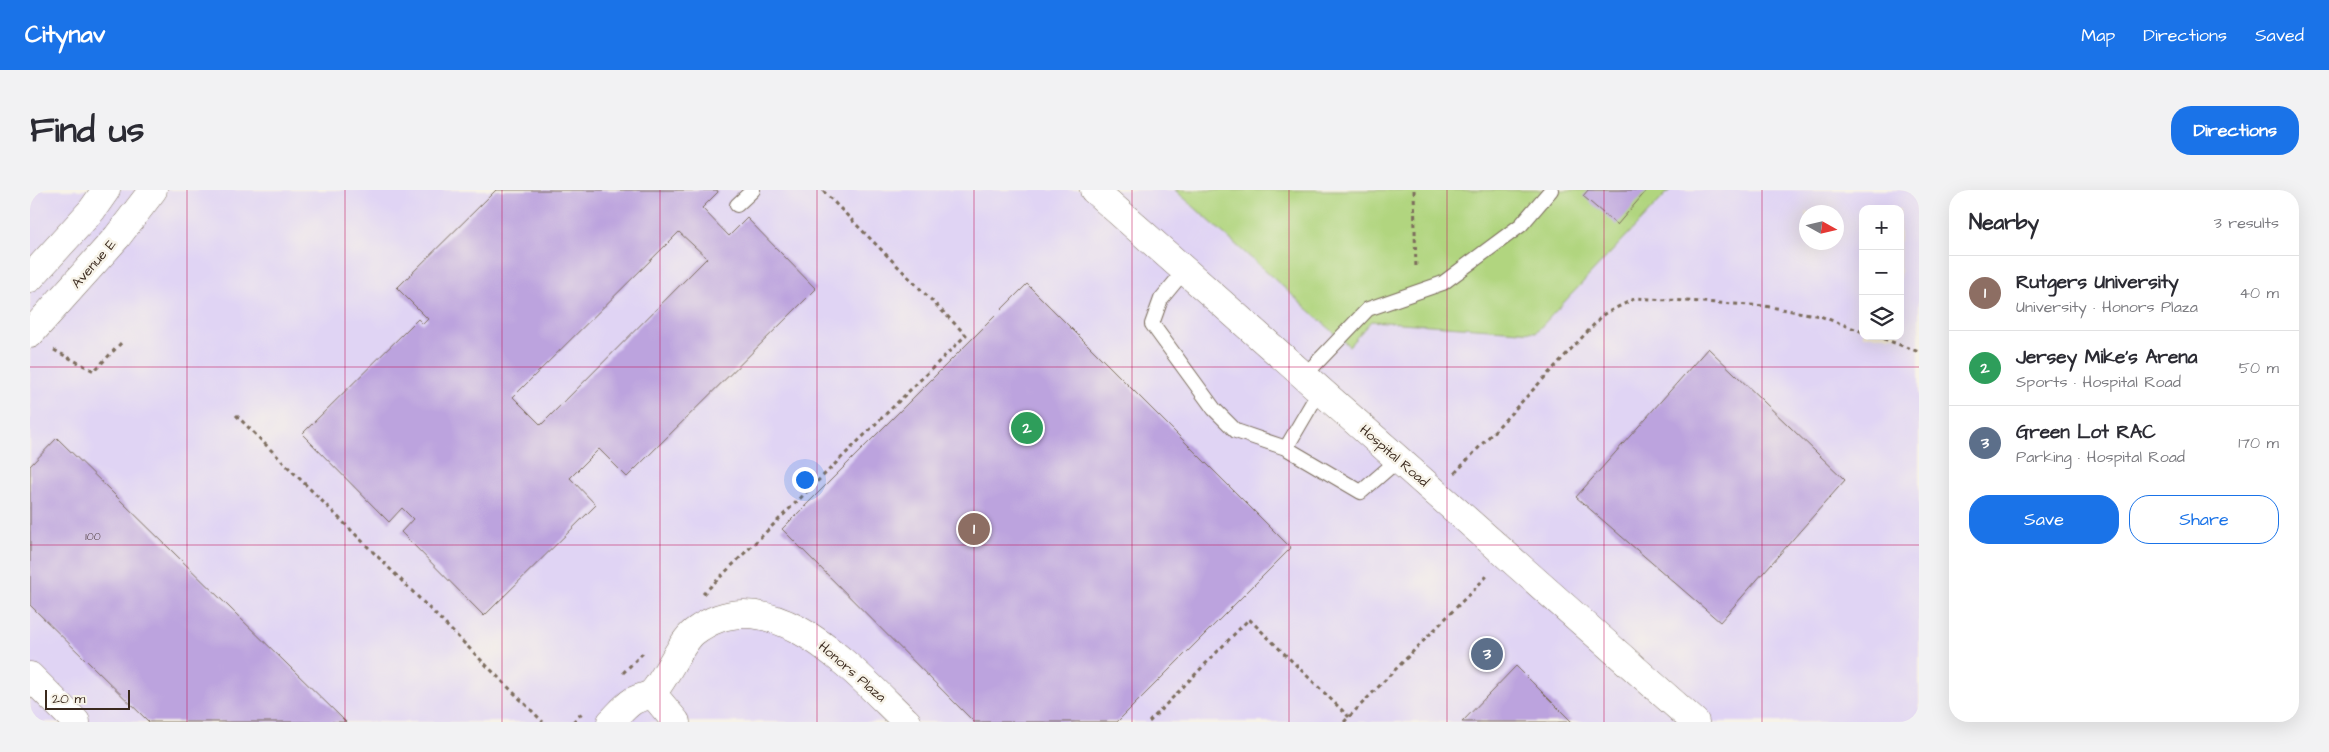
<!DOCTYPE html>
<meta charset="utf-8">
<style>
:root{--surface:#fff;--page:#f2f2f3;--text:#2b2b33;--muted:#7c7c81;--line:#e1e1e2;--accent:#1a73e8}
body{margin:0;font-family:"Architects Daughter",sans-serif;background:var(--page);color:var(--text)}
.controls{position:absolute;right:15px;top:15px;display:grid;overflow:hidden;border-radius:10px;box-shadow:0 5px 20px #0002}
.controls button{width:45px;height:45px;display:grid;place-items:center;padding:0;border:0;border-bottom:1px solid var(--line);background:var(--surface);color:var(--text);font:25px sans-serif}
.compass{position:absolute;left:1769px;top:15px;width:45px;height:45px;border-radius:50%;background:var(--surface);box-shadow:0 5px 20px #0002;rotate:98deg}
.scale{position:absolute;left:15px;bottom:12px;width:85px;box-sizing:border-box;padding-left:5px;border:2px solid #3b2a1e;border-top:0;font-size:14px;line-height:18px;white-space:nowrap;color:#3b2a1e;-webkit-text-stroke:4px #f7f3e8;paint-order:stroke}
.you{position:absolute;left:774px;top:289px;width:18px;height:18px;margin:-12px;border:4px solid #fff;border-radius:50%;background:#1a73e8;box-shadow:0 0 0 8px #1a73e833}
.badge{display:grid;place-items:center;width:32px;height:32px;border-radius:50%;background:var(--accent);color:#fff;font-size:16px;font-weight:700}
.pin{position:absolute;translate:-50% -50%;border:2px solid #fff;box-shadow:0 1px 5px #0006}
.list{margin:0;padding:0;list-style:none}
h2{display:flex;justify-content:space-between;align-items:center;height:65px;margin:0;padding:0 20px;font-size:21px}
h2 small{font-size:16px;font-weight:400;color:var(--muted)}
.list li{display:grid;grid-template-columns:32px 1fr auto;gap:15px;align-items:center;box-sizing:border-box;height:75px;padding:0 20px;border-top:1px solid var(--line)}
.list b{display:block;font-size:19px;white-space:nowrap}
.list p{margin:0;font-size:16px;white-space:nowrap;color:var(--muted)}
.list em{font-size:16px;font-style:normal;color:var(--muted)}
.actions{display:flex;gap:10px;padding:15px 20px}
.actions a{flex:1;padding:11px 0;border:1px solid var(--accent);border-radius:20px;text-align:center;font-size:18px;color:var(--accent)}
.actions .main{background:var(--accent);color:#fff}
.icon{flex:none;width:28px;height:28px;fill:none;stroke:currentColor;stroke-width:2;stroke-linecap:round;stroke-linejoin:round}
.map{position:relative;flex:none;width:1889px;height:532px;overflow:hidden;border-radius:20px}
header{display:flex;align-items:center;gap:30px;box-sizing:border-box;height:70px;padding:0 25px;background:var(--accent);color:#fff}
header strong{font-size:24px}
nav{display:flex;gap:28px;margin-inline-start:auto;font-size:18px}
.intro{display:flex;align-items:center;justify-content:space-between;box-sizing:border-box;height:120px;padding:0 30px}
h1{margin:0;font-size:35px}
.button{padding:12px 22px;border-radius:20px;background:var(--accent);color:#fff;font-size:18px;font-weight:700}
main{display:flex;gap:30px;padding:0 30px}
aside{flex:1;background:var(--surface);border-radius:20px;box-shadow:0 5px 20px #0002}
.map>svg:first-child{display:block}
</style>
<header>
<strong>Citynav</strong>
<nav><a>Map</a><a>Directions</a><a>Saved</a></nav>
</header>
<div class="intro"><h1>Find us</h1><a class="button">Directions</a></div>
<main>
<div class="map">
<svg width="1889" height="532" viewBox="0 0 1889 532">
<rect width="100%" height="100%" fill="#f7f3e8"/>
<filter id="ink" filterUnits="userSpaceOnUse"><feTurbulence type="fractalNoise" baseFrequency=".02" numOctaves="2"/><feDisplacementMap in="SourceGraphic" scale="10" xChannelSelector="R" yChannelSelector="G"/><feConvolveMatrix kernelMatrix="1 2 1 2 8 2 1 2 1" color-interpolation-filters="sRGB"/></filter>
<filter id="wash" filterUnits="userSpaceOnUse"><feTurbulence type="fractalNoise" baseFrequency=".0096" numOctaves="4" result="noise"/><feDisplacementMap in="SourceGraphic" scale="20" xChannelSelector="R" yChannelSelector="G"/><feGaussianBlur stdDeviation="1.12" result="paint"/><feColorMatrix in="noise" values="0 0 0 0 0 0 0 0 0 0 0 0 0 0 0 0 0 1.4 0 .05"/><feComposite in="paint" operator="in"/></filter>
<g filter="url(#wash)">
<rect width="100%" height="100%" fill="#f1e7cf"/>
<path fill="#e0d4f4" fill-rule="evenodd" d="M 0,0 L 1889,0 L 1889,532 L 0,532 ZM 1833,19 L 1870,19 L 1870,146 L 1833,146 ZM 1776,22 L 1806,22 L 1806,52 L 1776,52 Z"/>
<path fill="#b1d57f" stroke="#76804e" d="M 1145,0 L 1640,0 L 1506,142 L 1341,131 L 1319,156 Z"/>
<g id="blocks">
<g fill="#bca3de" fill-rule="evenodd">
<path d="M 466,0 L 687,0 L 688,2 L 672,18 L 699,46 L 717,28 L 786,99 L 597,287 L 569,259 L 540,288 L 566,315 L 454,426 L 371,342 L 383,329 L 372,318 L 359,332 L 272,244 L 388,129 L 393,134 L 398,129 L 367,98 ZM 649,42 L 677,68 L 511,235 L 483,207 Z"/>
<path d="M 1558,0 L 1617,0 L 1587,35 L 1553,6 Z"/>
<path d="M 997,94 L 1261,358 L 1087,532 L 944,532 L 752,339 Z"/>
<path d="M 1678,158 L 1815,290 L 1690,432 L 1546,307 Z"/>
<path d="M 27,248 L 316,532 L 119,532 L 0,415 L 0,276 Z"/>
<path d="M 1486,476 L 1542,532 L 1432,532 Z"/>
</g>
</g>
</g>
<g filter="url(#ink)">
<use href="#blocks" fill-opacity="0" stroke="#7b6c5c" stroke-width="1"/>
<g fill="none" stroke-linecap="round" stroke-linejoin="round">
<g stroke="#7b6c5c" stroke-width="16">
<g id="lane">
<path d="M 707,15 L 723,0"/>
<path d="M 1155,80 L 1131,109 L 1122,134 L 1184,219 L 1206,241 L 1256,258"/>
<path d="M 1274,186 L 1338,119 L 1413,93 L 1491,35 L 1521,0"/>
<path d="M 1290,200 L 1256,258 L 1331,302 L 1368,270"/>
</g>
</g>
<g stroke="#7b6c5c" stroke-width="29">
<g id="street">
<path d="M 1064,0 L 1665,532"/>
<path d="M 0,486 L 46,532"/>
<path d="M 622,503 L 646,532"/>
<path d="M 581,532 C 588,525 595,516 603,511 C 609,507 619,507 623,502 C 636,488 651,452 664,442 C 741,383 826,484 877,532"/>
</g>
</g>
<g stroke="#7b6c5c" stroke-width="29">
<g id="secondary">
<path d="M 0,88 L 62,20 L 76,0"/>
<path d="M 0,144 L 87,47 L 123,0"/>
</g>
</g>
<g stroke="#7b6c5c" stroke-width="3" stroke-dasharray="4 4" stroke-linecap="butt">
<path d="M 1384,0 L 1386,80"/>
<path d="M 1846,146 L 1889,162"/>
<path d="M 24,160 L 64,181 L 93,151"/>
<path d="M 206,225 L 513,532"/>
<path d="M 1425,283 L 1574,124 L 1606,108 L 1735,116 L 1790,126 L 1833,142"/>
<path d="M 673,404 L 936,145 L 792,0"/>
<path d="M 593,483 L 613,463"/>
<path d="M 543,532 L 554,521"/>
<path d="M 1119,532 L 1219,429 L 1319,527"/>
<path d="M 1314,532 L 1457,386"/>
</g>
<use href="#lane" stroke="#fff" stroke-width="14"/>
<use href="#street" stroke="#fff" stroke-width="28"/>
<use href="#secondary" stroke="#fff" stroke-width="28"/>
</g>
</g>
<path fill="none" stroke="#c2185b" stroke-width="1" stroke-opacity="0.55" d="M 157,0 L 157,532M 315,0 L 315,532M 472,0 L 472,532M 630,0 L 630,532M 787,0 L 787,532M 944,0 L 944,532M 1102,0 L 1102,532M 1259,0 L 1259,532M 1417,0 L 1417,532M 1574,0 L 1574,532M 1732,0 L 1732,532M 0,177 L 1889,177M 0,355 L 1889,355"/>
<g text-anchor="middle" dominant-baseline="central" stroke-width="5" stroke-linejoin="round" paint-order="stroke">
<g font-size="11" fill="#5b484e">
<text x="63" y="346">100</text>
</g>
<g font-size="14" fill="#3b2a1e" stroke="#f7f3e8">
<text transform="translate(64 74) rotate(-49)">Avenue E</text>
<text transform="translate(1364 266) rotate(41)">Hospital Road</text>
<text transform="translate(822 482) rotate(41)">Honors Plaza</text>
</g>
</g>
</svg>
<div class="controls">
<button>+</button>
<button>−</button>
<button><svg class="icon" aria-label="layers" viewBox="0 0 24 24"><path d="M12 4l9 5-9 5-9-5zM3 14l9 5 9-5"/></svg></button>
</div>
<svg class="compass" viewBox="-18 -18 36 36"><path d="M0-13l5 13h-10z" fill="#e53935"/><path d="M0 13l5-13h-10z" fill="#7c7c81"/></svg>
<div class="scale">20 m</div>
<div class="you"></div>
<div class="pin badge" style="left:944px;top:339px;background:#8d6e63">1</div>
<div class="pin badge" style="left:997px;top:238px;background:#2e9e5b">2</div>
<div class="pin badge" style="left:1457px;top:464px;background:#5c6f8a">3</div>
</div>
<aside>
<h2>Nearby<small>3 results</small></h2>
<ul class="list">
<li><span class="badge" style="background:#8d6e63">1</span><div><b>Rutgers University</b><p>University · Honors Plaza</p></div><em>40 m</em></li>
<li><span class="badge" style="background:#2e9e5b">2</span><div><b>Jersey Mike's Arena</b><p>Sports · Hospital Road</p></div><em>50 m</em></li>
<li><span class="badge" style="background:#5c6f8a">3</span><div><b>Green Lot RAC</b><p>Parking · Hospital Road</p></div><em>170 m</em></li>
</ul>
<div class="actions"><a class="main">Save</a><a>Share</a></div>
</aside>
</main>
